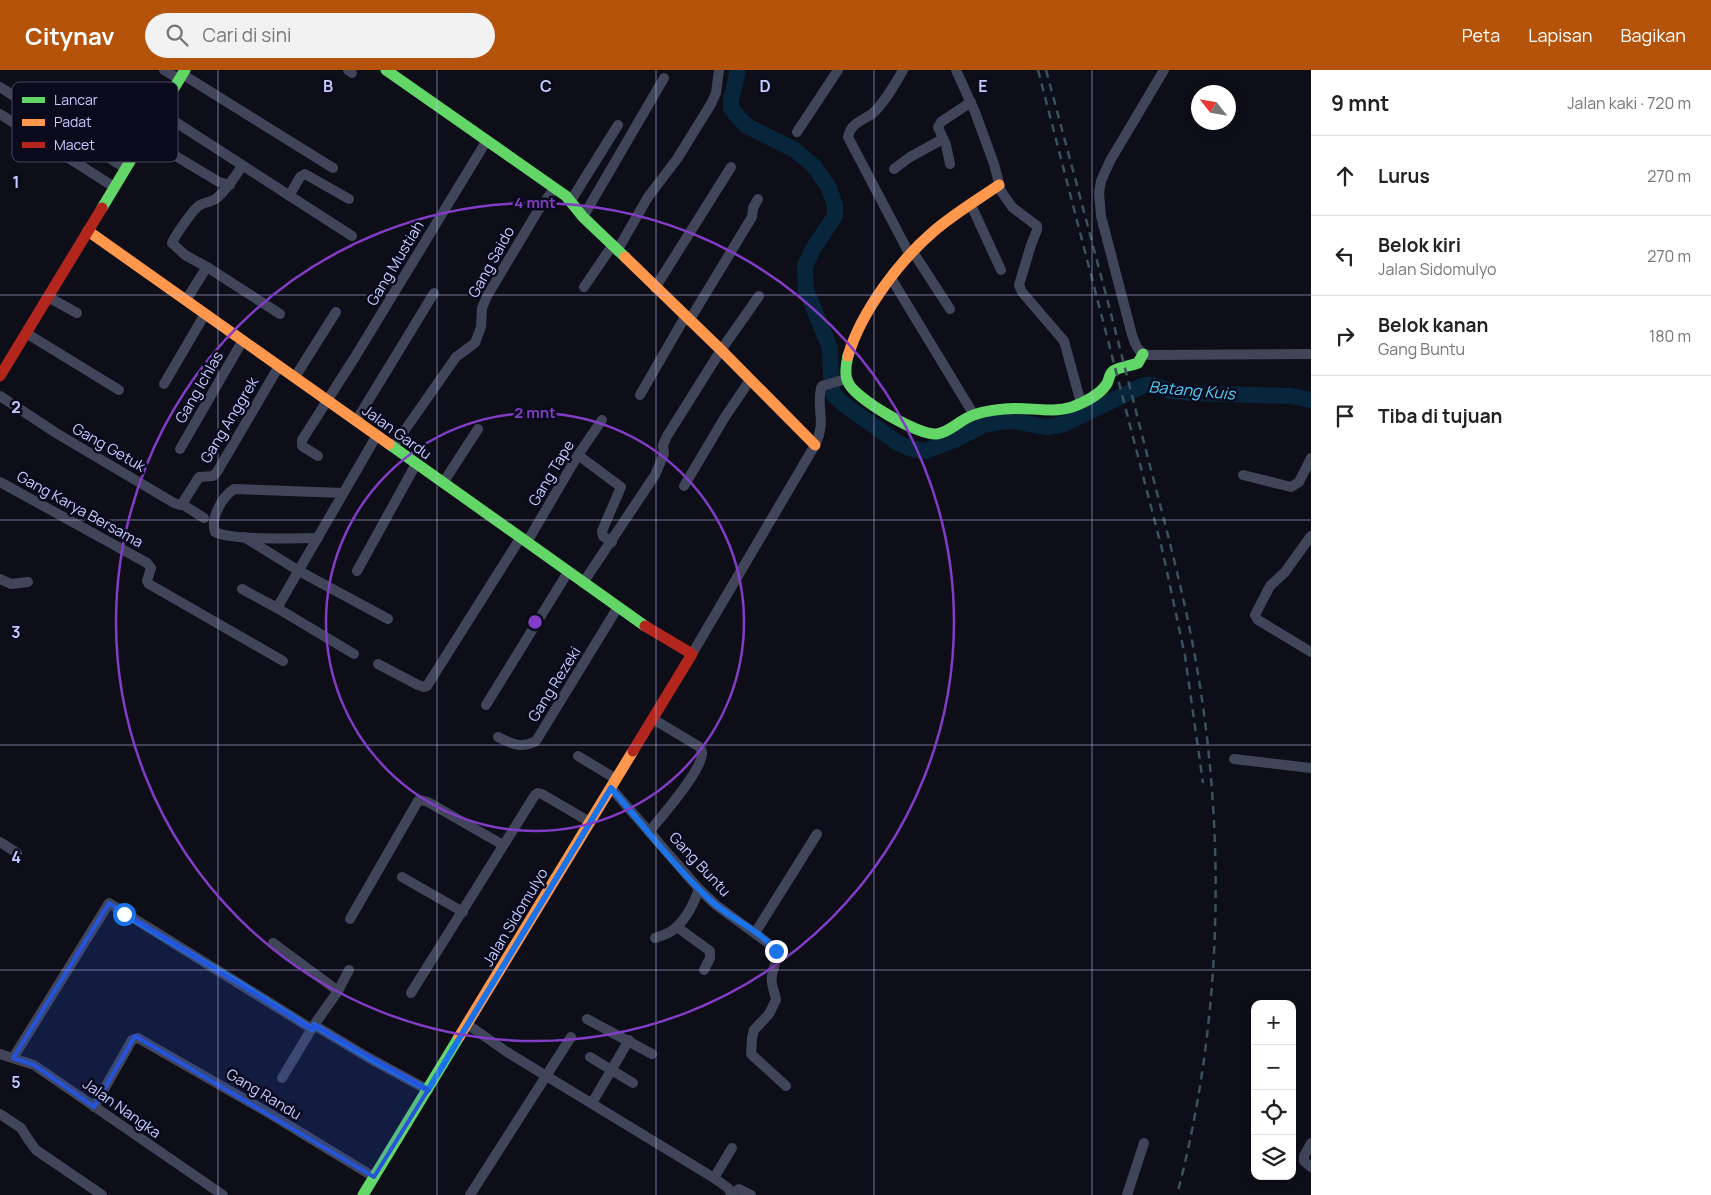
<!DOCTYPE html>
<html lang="id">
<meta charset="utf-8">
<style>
:root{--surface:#fff;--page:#f2f2f2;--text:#222;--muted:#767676;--line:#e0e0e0;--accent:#b45309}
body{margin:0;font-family:Manrope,sans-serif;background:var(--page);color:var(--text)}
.controls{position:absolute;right:15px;bottom:15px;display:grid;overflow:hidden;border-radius:10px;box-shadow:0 2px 12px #0003}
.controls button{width:45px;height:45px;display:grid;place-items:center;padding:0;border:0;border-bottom:1px solid var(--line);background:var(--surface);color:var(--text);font:25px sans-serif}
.compass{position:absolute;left:1191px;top:15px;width:45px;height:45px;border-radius:50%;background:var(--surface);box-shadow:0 2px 12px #0003;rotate:301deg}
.stop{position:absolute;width:15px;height:15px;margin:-11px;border:4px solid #1a73e8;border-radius:50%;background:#fff}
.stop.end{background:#1a73e8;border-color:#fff;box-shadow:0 1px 5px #0008}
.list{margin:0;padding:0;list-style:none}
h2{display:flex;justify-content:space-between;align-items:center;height:65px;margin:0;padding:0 20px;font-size:21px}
h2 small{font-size:16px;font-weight:400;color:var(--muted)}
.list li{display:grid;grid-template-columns:32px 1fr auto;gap:15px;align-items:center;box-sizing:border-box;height:80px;padding:0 20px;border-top:1px solid var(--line)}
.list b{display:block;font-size:19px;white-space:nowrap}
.list p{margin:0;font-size:16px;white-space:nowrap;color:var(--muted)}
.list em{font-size:16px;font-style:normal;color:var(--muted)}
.icon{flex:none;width:28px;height:28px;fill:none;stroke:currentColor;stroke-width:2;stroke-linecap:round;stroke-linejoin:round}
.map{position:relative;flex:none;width:1311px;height:1125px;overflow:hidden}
header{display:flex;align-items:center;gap:30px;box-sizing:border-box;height:70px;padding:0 25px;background:var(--accent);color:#fff}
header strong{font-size:24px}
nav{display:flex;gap:28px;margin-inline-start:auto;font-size:18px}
.search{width:350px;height:45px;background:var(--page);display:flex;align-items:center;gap:12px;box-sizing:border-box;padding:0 18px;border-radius:28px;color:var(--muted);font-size:19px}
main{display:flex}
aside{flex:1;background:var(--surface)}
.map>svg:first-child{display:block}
</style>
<header>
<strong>Citynav</strong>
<div class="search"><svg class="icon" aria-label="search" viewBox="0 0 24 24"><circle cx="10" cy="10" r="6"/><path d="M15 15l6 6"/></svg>Cari di sini</div>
<nav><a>Peta</a><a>Lapisan</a><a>Bagikan</a></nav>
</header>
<main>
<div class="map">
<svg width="1311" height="1125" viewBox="0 0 1311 1125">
<rect width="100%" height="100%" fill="#0e0e19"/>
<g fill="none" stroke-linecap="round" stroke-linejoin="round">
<path stroke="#07263c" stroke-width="16" d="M 738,0 L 731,30 L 731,38 L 738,47 L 747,56 L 795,80 L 814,96 L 829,118 L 835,135 L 835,146 L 813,179 L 805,196 L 806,220 L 830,278 L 831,305 L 833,324 L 842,333 L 898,373 L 913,379 L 925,381 L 957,369 L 983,355 L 1000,352 L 1013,351 L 1047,357 L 1064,354 L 1144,315 L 1152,315 L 1171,321 L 1191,323 L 1291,326 L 1311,330"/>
<g stroke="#41455a" stroke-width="10">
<path d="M 164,0 L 179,9"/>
<path d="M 348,0 L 352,3"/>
<path d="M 903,0 C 895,14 885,32 873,43 C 863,51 851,52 848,67 L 910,185"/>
<path d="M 956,0 L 975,42 L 994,94 L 1001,121 L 1012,137 L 1037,156 L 1037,160 L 1031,175 L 1019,215 L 1022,222 L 1064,271 L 1081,333"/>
<path d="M 1164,0 L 1110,91 L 1101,111 L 1099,123 L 1101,146 L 1132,265 C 1136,275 1137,283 1149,285 L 1311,284"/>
<path d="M 182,4 L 333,98"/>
<path d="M 0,17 L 125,98"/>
<path d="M 160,42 L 352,166"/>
<path d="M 0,44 L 114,117"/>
<path d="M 797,62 L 838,0"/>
<path d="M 144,67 L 219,112 L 230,115"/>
<path d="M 950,94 L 946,75 L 938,57 L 941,52 L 971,32"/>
<path d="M 242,96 C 235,107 228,118 218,127 C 212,133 206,131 200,135 C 194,138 174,167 172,173 L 185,185 L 207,197 L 280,244"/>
<path d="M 894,99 L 910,87 L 943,69"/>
<path d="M 289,126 L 300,107 L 305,104 L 349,129"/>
<path d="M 570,132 L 618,55"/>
<path d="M 971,135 L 1001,200"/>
<path d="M 583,147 L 664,8"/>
<path d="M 617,181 L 648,127 L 677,89 L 711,34 L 716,23 L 719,0"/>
<path d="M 913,182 L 950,239"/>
<path d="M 891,208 L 974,345"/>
<path d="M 584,217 L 612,176"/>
<path d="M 655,218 L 731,97"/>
<path d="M 48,227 L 77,243"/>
<path d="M 186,230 L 207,197"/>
<path d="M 689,251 L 752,147 L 753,138 L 758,129"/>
<path d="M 26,263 L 119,320"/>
<path d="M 295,307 L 336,242"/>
<path d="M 164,314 L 205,244"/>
<path d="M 640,325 L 685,247"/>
<path d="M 0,326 L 56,363 L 174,433 L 180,435 L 182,434 L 204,448"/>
<path d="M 356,351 L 434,223"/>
<path d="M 393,377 L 456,287 L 475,273 L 481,257 L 482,238 L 487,226 L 539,139 L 554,119"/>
<path d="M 180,379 L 243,270"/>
<path d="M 578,385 L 621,417 L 602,461 L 603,466 L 612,472"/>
<path d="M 318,386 L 302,376 L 302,370 L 355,287 L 487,70"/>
<path d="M 1243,405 L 1291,417 L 1299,412 L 1311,388"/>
<path d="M 0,412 L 147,493 L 151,498 L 147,511 L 149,514 L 283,591"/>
<path d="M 443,413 L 478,359"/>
<path d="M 684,416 L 725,347 L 750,310"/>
<path d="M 182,434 L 199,407 L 213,406 L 217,402 L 279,296"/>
<path d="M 1311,466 L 1285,502 L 1270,516 L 1255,545 L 1258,550 L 1311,582"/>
<path d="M 244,467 L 299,501 L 388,549"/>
<path d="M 318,468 C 296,468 233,471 215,462 C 210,448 222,427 234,419 L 343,423"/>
<path d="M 527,472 L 578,385 L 602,350"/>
<path d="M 357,501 L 416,394"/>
<path d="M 0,509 L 11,514 L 28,512"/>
<path d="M 583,513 L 655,405 L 664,384 L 663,375 L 667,366 L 721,280 L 759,226"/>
<path d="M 242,519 L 277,538 L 377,365"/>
<path d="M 277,538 L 354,584"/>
<path d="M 692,584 L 815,375 C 827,350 816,341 821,318 L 822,316 L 846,309"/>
<path d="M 378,594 L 418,615 L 424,617 L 427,616 L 521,467"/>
<path d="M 486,635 L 568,502"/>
<path d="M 498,667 C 513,674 520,679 536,671 L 618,537"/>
<path d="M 578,686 L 616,709"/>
<path d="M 1234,689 L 1311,698"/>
<path d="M 611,718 L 699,819 L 716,835 L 768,873 L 776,881 C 778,891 773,897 772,906 C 770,914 775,922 776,930 L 769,944 L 754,960 L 752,968 L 751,984 L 786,1016"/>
<path d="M 649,762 C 660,748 704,699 702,682 C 701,678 700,678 698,676 L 653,649"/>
<path d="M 0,772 L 17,783"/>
<path d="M 402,807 L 463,842"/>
<path d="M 350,849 L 418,731 L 420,730 L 428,732 L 503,775"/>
<path d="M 677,857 L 710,881 L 710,888 L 704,900"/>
<path d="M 755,863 L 817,764"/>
<path d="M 655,868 C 661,866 668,864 673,860 C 685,851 694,833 699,819"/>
<path d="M 273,873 L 338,921"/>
<path d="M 349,900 L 338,921 L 314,955 L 369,988 L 428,1020"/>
<path d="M 411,923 L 535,725 L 538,723 L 542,724 L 590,752"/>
<path d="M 587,949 L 652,984"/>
<path d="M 467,954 L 507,982 L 714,1108 L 728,1118 L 732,1125"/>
<path d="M 0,984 L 34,995 L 223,1125"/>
<path d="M 590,987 L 633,1013"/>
<path d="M 13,988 L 109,833 L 312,959"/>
<path d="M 282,1008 L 314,955"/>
<path d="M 592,1033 L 629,970"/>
<path d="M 94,1037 L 132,970 L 138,968 L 267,1042 L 374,1107"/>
<path d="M 0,1044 L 21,1058 L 28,1069 L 36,1080 L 102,1125"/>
<path d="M 1311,1073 L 1304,1086 L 1304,1091 L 1311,1097"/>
<path d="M 714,1108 L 732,1078"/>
<path d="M 732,1123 L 739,1119 L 751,1125"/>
<path d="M 470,1125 L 571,967"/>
<path d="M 1127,1125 L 1144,1073"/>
</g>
<g stroke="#63d668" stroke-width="11">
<path d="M 386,0 L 566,126 L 583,147 L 625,187"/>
<path d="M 102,138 L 185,0"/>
<path d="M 848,286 C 846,294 844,304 848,312 C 855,329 919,366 937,364 C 949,362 957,353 967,348 C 978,342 992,340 1004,339 C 1026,336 1050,344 1072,337 C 1083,333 1099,325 1106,315 C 1110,310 1108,305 1113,301 C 1120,297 1130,296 1138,293 L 1143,284"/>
<path d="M 389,374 L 645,556"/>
<path d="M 363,1125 L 459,967"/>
</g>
<g stroke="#ff974d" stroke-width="11">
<path d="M 88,161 L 389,374"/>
<path d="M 625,187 L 721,280 L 815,375"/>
<path d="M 848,286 C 861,242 899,191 934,161 C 954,144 977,130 999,115"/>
<path d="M 459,967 L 633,681"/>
</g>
<g stroke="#b3261e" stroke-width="11">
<path d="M 0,306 L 102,138"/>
<path d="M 633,681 L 692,584 L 645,556"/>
</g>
<g stroke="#38535d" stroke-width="2.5" stroke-dasharray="8 6" stroke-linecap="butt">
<path d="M 1038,0 L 1163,483 L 1185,586 L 1203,713"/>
<path d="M 1046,0 C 1078,119 1110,238 1140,357 C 1159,432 1180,506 1194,581 C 1227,760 1223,950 1177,1125"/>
</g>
</g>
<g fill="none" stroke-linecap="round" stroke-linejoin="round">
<path stroke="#1a73e8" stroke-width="6" d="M 124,844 L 241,914 L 312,959 L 314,955 L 369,988 L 428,1020 L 611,718 C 643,755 674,796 710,830 C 729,848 760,860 776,881"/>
</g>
<path fill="#2554da" fill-opacity="0.2" stroke="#2554da" stroke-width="4" stroke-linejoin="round" d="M 109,833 L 312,959 L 314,955 L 428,1020 L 374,1107 L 135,966 L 94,1037 L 34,995 L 13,988 Z"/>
<path fill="none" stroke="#c6cbff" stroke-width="1" stroke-opacity="0.55" d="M 218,0 L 218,1125M 437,0 L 437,1125M 656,0 L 656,1125M 874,0 L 874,1125M 1092,0 L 1092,1125M 0,225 L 1311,225M 0,450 L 1311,450M 0,675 L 1311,675M 0,900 L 1311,900"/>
<g fill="none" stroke="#823cc5" stroke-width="2.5">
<circle cx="535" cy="552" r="209"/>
<circle cx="535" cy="552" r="419"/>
</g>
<g text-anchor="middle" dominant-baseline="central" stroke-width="5" stroke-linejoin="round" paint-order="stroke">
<g font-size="15" fill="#c6cbff" stroke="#0a0a1d">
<text transform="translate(491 192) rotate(-61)">Gang Saido</text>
<text transform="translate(395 193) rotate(-59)">Gang Mustiah</text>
<text transform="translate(199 317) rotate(-60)">Gang Ichlas</text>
<text transform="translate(229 350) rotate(-59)">Gang Anggrek</text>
<text transform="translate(397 362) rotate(36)">Jalan Gardu</text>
<text transform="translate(109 377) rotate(30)">Gang Getuk</text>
<text transform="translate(551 403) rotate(-59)">Gang Tape</text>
<text transform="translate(80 439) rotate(29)">Gang Karya Bersama</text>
<text transform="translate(554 614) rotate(-58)">Gang Rezeki</text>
<text transform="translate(700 794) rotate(47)">Gang Buntu</text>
<text transform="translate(515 847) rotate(-59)">Jalan Sidomulyo</text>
<text transform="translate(264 1024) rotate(31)">Gang Randu</text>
<text transform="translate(122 1038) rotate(35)">Jalan Nangka</text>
</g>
<g font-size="16" font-style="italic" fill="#54d4ff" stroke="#0a0a1d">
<text transform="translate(1192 320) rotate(5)">Batang Kuis</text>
</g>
</g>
<rect x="12" y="12" width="166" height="80" rx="8" fill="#0a0a1d" stroke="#424461" stroke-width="1"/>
<rect x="22" y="27" width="23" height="6" fill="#63d668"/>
<rect x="22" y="49" width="23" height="7" fill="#ff974d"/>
<rect x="22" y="72" width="23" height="6" fill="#b3261e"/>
<g font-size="14" fill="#c6cbff">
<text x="54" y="35">Lancar</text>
<text x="54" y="57">Padat</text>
<text x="54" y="80">Macet</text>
</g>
<g font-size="16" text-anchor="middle" font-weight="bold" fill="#c6cbff" stroke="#0a0a1d" stroke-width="5" stroke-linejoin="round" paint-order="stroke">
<text x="328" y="22">B</text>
<text x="546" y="22">C</text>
<text x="765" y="22">D</text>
<text x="983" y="22">E</text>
<text x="16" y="118">1</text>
<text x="16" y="343">2</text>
<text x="16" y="568">3</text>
<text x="16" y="793">4</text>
<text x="16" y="1018">5</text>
</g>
<circle cx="535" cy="552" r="8" fill="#823cc5" stroke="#0a0a1d" stroke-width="2.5"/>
<g font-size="15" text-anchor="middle" font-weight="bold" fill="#823cc5" stroke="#0a0a1d" stroke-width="5" stroke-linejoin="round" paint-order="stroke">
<text x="535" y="138">4 mnt</text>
<text x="535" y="348">2 mnt</text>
</g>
</svg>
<div class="controls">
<button>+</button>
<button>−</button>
<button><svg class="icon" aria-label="locate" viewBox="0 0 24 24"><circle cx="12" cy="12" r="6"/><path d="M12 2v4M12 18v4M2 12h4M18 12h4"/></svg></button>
<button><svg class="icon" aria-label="layers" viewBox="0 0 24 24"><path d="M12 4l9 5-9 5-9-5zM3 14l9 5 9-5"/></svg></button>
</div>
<svg class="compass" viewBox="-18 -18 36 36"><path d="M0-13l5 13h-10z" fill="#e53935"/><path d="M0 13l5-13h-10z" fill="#767676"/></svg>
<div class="stop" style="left:124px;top:844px"></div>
<div class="stop end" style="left:776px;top:881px"></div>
</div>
<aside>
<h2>9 mnt<small>Jalan kaki · 720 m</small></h2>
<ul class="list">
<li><svg class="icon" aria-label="ahead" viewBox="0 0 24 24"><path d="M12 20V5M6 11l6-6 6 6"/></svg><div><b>Lurus</b></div><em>270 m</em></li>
<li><svg class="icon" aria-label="left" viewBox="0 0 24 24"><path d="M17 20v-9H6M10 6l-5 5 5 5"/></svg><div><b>Belok kiri</b><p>Jalan Sidomulyo</p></div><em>270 m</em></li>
<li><svg class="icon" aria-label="right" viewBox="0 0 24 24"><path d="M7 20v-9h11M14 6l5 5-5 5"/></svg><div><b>Belok kanan</b><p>Gang Buntu</p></div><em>180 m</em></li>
<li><svg class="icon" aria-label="arrive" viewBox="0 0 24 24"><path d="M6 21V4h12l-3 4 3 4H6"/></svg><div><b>Tiba di tujuan</b></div></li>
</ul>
</aside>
</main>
